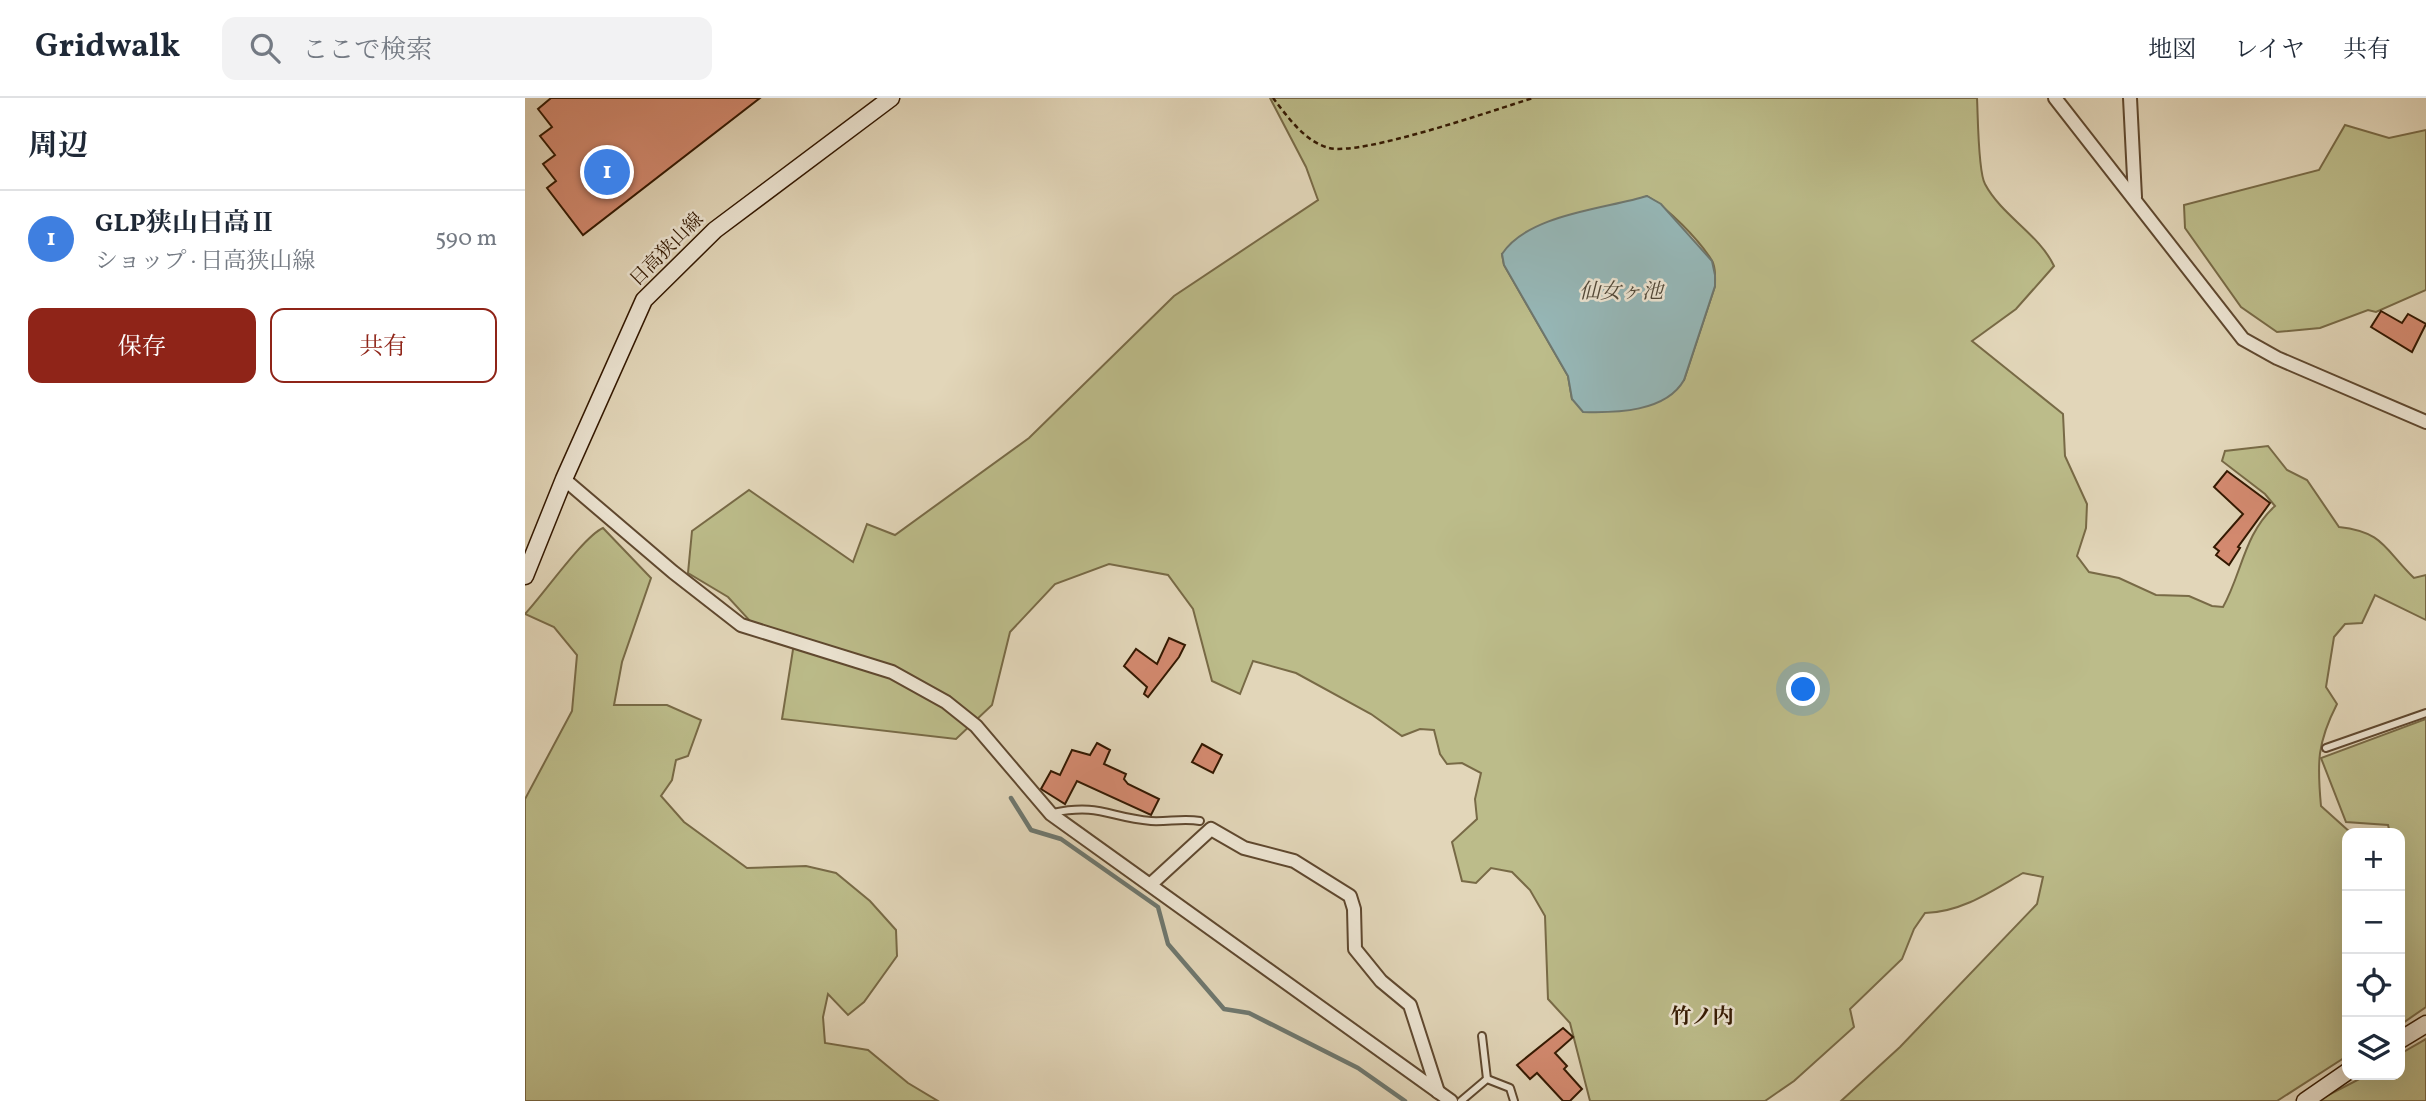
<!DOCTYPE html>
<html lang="ja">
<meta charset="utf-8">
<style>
:root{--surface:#fff;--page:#f2f2f3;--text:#1f2937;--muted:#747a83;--line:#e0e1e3;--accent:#8f2418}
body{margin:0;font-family:Vollkorn,"Noto Serif JP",serif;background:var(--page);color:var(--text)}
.controls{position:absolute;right:21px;bottom:21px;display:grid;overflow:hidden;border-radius:14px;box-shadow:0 7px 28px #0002}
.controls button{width:63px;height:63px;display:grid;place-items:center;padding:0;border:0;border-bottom:2px solid var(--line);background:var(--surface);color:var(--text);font:35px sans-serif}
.you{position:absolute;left:1279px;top:592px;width:24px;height:24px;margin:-18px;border:5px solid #fff;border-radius:50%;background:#1a73e8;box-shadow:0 0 0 10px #1a73e833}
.badge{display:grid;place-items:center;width:46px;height:46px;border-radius:50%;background:var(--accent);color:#fff;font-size:23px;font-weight:700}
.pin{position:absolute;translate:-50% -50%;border:4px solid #fff;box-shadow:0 2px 7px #0006}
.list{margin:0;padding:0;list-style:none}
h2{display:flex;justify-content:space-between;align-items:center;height:91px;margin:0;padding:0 28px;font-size:30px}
h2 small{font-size:23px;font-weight:400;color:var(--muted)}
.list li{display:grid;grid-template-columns:46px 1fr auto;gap:21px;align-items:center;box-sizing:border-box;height:98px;padding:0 28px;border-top:2px solid var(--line)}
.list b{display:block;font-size:26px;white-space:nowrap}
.list p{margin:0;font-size:23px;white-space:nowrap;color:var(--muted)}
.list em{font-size:23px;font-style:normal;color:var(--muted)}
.actions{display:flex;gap:14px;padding:21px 28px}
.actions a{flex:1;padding:16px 0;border:2px solid var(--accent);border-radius:14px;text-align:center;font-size:24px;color:var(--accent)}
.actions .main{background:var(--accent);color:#fff}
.icon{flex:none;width:38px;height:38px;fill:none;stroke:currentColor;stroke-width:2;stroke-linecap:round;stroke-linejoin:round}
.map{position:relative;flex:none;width:1901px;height:1003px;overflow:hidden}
header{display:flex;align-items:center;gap:42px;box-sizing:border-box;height:98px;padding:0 35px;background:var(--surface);border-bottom:2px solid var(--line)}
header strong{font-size:33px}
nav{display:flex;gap:38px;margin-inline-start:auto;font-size:24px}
.search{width:490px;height:63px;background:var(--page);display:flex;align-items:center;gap:18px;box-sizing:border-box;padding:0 24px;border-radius:14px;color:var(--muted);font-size:26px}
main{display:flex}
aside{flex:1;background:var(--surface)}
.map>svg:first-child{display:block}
</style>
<header>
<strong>Gridwalk</strong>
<div class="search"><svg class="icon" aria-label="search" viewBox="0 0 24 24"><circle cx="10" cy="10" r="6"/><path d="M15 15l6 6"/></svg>ここで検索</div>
<nav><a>地図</a><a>レイヤ</a><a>共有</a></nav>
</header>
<main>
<aside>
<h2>周辺<small></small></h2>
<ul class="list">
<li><span class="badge" style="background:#3f7fe0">1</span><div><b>GLP狭山日高Ⅱ</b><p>ショップ · 日高狭山線</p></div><em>590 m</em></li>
</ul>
<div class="actions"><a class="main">保存</a><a>共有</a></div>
</aside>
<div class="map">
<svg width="1901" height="1003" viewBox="0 0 1901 1003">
<rect width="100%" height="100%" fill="#e2d6b9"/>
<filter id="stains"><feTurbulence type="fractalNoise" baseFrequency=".00286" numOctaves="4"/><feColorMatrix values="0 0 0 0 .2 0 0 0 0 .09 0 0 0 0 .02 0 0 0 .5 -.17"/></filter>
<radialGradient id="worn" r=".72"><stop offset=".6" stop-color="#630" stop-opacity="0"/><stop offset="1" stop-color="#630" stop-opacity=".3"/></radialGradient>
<g fill="#bcbc8a" stroke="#786a46" stroke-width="2" fill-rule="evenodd">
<path d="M 745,0 L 1452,0 C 1453,18 1453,74 1460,86 C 1477,118 1514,136 1529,168 L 1491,211 L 1447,243 L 1538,316 L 1540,358 L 1562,406 L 1561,430 L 1552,458 L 1564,474 L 1594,480 L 1631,497 L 1664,498 L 1687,508 L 1698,509 C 1717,475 1719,436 1750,408 L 1740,396 L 1697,363 L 1700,353 L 1743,348 L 1762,372 L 1782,382 L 1814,429 C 1859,434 1859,451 1889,480 L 1901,477 L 1901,522 L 1850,497 L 1837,525 L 1820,526 L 1809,539 L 1801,589 L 1812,606 C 1792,645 1792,665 1796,708 L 1826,735 L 1822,735 L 1822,958 L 1752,1003 L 1316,1003 L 1375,949 L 1512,806 L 1518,779 L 1498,775 C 1467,793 1437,814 1400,815 L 1389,831 L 1377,861 L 1325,911 L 1329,929 L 1269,983 L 1240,1003 L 1065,1003 L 1045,925 L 1023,901 L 1020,818 L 1005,792 L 987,774 L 966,770 L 951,785 L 937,783 L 927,744 L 952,721 L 950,701 L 956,675 L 937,665 L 922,666 L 915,656 L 909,632 L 895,631 L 877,638 L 846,616 L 771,575 L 728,563 L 715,596 L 687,583 L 668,511 L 643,477 L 584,466 L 530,486 L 485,534 L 467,607 L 431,641 L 257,621 L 270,539 L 225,523 L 203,499 L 163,475 L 167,433 L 224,392 L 328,464 L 342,426 L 370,437 L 504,340 L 649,198 L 793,102 L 781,69 ZM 1122,98 C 1143,110 1173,141 1186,161 C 1191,168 1190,179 1190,188 L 1159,282 L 1047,301 L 1043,278 L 979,167 L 977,156 Z"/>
<path d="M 1820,27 L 1864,40 L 1901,32 L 1901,192 L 1851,214 L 1843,212 L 1795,230 L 1752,234 L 1716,209 L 1660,130 L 1659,107 L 1794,72 Z"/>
<path d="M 78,430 L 126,480 L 97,564 L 89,607 L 142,607 L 176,622 L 163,658 L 151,662 L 147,682 L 136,698 L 159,724 L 222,770 L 281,768 L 311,775 L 345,803 L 371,832 L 372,858 L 339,904 L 323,917 L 303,896 L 298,919 L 300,945 L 343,952 L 383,985 L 413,1003 L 0,1003 L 0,701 L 47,613 L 52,557 L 29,529 L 0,516 C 18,497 59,438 78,430 Z"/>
<path d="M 1901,621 L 1901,909 L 1875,927 L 1875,735 L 1865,735 L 1863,727 L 1821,724 L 1796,660 Z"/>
<path d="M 1901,941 L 1901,1003 L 1792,1003 L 1842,977 L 1875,977 L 1875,956 Z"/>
</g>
<path fill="#96b7b7" stroke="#6e776e" stroke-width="2" d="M 1122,98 L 1136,106 L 1187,163 L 1190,177 L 1190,188 L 1159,282 C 1141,314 1091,315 1058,314 L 1047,301 L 1043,278 L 979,167 L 977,156 C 1003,116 1080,111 1122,98 Z"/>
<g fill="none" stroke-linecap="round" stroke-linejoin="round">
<path stroke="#6e776e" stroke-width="4.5" d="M 486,700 L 506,732 L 536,741 L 633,809 L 643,846 L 699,911 L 724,915 L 833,970 L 880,1003"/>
</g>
<g fill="#d48a70" stroke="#331801" stroke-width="2">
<path d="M 26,0 L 235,0 L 58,137 L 22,90 L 31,83 L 18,66 L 30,57 L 15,38 L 27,29 L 13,11 Z"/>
<path d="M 1856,213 L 1877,225 L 1883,216 L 1901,226 L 1887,254 L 1846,229 Z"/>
<path d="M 1702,373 L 1745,405 L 1713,449 L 1715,450 L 1704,467 L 1691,457 L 1694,453 L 1689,449 L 1718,416 L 1689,389 Z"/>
<path d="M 644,540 L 660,547 L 654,559 L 623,599 L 619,596 L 622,589 L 599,568 L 611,551 L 632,566 Z"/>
<path d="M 572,645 L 585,652 L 579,666 L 601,676 L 599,681 L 603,686 L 634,701 L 626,717 L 552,683 L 540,706 L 516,691 L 526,673 L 535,677 L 547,652 L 565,657 Z"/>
<path d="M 677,646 L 697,657 L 688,675 L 667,664 Z"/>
<path d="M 1038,930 L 1048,939 L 1030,955 L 1042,968 L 1039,971 L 1057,991 L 1045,1003 L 1038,1003 L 1012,975 L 1005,981 L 992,967 Z"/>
</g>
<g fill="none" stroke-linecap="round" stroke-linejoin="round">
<g stroke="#5f482f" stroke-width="10">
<g id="lane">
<path d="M 1801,650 L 1901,615"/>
<path d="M 528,715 C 575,705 585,720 626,723 C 643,724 658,720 675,723"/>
<path d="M 957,938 L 962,981"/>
<path d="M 936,1003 L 962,981 L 985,990 L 989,1003"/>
</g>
</g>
<g stroke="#5f482f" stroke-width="16">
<g id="street">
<path d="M 1530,0 L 1718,241 L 1752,260 L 1901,324"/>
<path d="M 1605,0 L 1610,99"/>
<path d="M 39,381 L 148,474 L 216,527 L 367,574 L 421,604 L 451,628 L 526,716 L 926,1003"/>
<path d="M 626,786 L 686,731 L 719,750 L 769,763 L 825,798 L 829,811 L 830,851 L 856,883 L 885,907 L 913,994"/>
</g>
</g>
<g stroke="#331801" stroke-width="19">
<g id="secondary">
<path d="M 0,478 L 39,381 L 119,202 L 190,132 L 366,0"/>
<path d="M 1875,942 L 1901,926"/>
<path d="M 1780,1003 L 1822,974"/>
</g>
</g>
<path stroke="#331801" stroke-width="2.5" stroke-dasharray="5 3.5" stroke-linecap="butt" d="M 748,0 C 762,18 780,44 804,50 C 837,58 969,12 1008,0"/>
<use href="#lane" stroke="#ece4d2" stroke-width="6"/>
<use href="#street" stroke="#ece4d2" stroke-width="12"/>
<use href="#secondary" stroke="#ece4d2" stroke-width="16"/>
</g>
<g text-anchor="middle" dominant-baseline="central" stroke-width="5" stroke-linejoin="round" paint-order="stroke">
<g font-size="19" fill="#331801" stroke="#ece4d2">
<text transform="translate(142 152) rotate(-45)">日高狭山線</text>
</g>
<g font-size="21" font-style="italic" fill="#514838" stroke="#ece4d2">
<text x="1096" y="194">仙女ヶ池</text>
</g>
<g font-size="21" font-weight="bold" fill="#331801" stroke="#ece4d2">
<text x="1177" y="919">竹ノ内</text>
</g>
</g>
<rect width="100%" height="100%" filter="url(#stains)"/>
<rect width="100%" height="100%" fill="url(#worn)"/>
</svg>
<div class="controls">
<button>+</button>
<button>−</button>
<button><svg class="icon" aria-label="locate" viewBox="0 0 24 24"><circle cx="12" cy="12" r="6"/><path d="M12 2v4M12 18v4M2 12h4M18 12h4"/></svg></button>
<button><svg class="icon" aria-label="layers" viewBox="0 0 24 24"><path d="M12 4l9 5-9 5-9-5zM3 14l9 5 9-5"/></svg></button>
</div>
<div class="you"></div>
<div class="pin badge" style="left:82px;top:74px;background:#3f7fe0">1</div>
</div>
</main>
